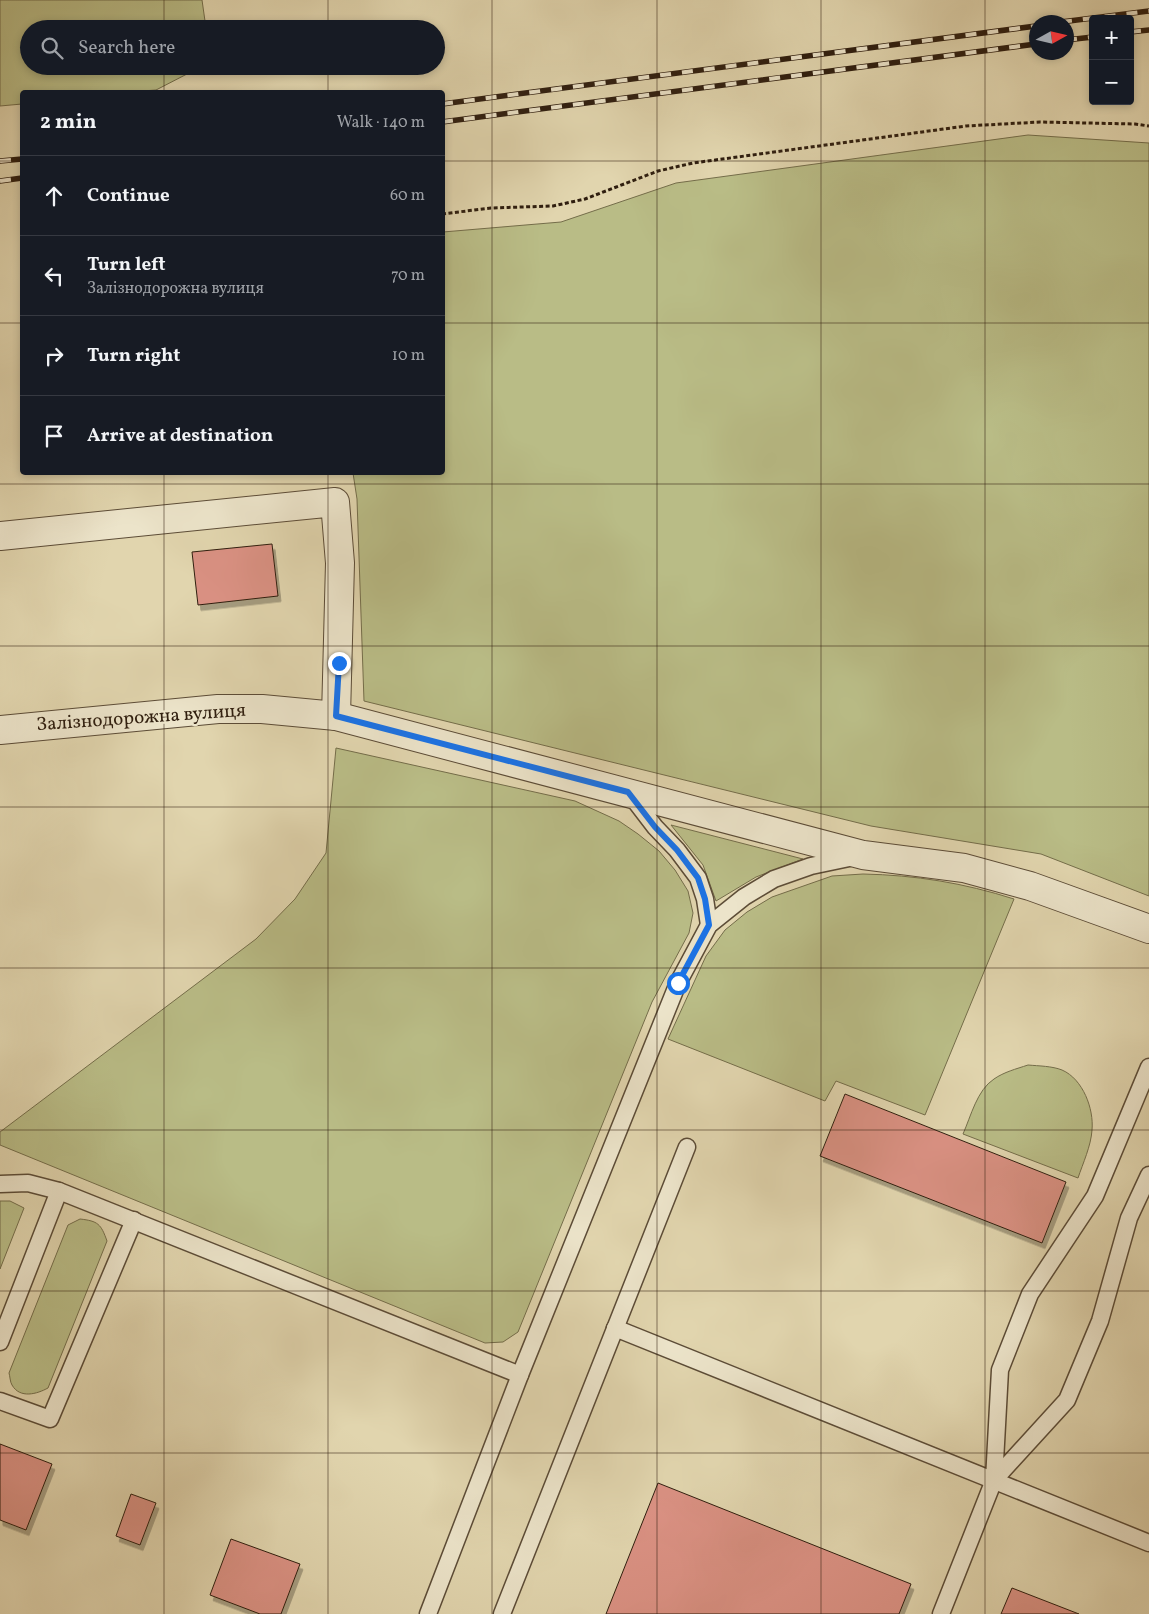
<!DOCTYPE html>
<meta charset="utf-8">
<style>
:root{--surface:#171b24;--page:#20242c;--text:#f1f3f6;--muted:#9ea1a6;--line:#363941}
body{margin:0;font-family:Vollkorn,serif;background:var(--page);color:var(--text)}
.controls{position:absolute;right:15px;top:15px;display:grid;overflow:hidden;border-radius:5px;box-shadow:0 2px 8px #0003}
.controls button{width:45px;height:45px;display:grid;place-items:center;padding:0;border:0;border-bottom:1px solid var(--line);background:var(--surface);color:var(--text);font:25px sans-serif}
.compass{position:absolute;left:1029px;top:15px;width:45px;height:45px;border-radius:50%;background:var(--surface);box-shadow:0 2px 8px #0003;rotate:82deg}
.stop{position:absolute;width:15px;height:15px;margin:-11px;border:4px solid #1a73e8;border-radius:50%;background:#fff}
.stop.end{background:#1a73e8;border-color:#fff;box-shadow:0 1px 5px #0008}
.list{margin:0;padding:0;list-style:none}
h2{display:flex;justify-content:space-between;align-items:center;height:65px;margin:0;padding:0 20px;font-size:21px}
h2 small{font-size:16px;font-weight:400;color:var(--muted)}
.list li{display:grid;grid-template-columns:32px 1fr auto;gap:15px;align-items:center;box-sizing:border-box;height:80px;padding:0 20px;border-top:1px solid var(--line)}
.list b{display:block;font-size:19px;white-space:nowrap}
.list p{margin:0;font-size:16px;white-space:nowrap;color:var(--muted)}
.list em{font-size:16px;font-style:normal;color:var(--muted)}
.icon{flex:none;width:28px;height:28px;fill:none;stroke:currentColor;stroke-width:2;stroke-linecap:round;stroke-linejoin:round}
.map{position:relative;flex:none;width:1149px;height:1614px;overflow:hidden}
.search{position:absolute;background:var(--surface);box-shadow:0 2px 8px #0003;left:20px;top:20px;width:425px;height:55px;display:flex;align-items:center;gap:12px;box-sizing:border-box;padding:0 18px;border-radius:28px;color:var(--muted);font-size:19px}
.panel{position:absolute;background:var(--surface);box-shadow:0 2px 8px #0003;left:20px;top:90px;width:425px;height:385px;border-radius:5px}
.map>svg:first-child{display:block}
</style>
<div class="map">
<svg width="1149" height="1614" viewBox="0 0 1149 1614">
<defs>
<filter id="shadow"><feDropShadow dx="3" dy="5.5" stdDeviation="0" flood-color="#0004"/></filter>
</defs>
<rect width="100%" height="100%" fill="#e1d5ae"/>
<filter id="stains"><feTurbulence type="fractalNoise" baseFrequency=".004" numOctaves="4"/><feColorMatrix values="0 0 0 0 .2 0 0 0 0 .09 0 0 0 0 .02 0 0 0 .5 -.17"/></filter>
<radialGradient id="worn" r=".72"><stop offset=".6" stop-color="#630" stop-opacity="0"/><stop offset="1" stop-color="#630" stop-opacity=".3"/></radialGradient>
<g fill="#b9bc86" stroke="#746d4a">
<path d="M 0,0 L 202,0 L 205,21 L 203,29 L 29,29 L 29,66 L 190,66 L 187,74 L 156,90 L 129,92 L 22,92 L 22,104 L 0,106 Z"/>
<path d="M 1028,135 L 1149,143 L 1149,896 L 1041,854 L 871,826 L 364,701 L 357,499 L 353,473 L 442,472 L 443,232 L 561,222 L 676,183 Z"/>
<path d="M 336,748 L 575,801 L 619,821 L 638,834 L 659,851 L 675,870 L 688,891 L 693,913 L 689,933 L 652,1002 L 518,1332 L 503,1342 L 485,1343 L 0,1145 L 0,1132 L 256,939 L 295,899 L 326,853 Z"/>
<path d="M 671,825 L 803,859 L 756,877 L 716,901 L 703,865 Z"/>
<path d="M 863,874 C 915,875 964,883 1014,899 L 925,1115 L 836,1081 L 825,1101 L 668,1039 L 706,956 L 725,930 L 747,912 L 772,897 L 832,876 Z"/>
<path d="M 1028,1065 C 1039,1066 1052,1066 1062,1070 C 1083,1079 1094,1109 1092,1130 C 1091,1146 1083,1163 1078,1178 L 963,1134 C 971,1116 977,1090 994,1079 C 1004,1072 1016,1069 1028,1065 Z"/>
<path d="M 0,1201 L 10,1201 L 24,1208 L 0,1269 Z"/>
<path d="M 80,1219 C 98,1221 101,1224 107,1241 L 48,1388 C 37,1394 20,1399 12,1385 C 10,1382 10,1376 9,1373 L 68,1225 Z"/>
</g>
<g fill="#da9183" stroke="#2f1e0f" filter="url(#shadow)">
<path d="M 272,544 L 278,596 L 198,605 L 192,552 Z"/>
<path d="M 845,1094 L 1066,1182 L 1042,1243 L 820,1156 Z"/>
<path d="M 0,1444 L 52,1464 L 26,1530 L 0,1520 Z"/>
<path d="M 658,1483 L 911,1584 L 899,1614 L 606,1614 Z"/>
<path d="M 131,1494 L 156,1503 L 140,1545 L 116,1536 Z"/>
<path d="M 231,1539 L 300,1564 L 281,1614 L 260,1614 L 210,1595 Z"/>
<path d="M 1012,1588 L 1079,1614 L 1001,1614 Z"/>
</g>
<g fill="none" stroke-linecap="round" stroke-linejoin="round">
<g stroke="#5c4c37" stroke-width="19">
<g id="lane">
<path d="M 629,793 L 655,827 L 677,850 L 698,878 L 705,899 L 709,925"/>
<path d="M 0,1184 L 28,1183 L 59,1191 L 520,1375"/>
<path d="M 615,1328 L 1149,1543"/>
<path d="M 0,1342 L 59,1191"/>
<path d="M 0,1401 L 50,1419 L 134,1220"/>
<path d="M 994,1480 L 1067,1400 L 1100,1321 L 1129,1218 L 1149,1175"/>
<path d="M 428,1614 L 520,1375 L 678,983 L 709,925 L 744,897 L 774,879 L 811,866 L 854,857"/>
<path d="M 502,1614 L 687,1147"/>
<path d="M 941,1614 L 994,1480 L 1000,1370 L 1030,1294 L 1095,1196 L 1149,1067"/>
</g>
</g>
<g stroke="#5c4c37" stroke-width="30">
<g id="street">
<path d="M 0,536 L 335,502 L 340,563 L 336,716"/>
<path d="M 0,730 L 218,709 L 262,709 L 336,716 L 863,855 L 964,868 L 1030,886 L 1149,929"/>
</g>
</g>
<path stroke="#2f1e0f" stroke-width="3" stroke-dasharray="4 2.5" stroke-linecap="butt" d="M 442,214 L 491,208 L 553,206 L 585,199 L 658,171 L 693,163 L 966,126 L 1040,122 L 1135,124 L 1149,126"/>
<use href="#lane" stroke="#ece4ca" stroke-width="16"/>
<use href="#street" stroke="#ece4ca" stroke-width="28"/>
<g stroke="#2f1e0f" stroke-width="5.5">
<g id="rail">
<path d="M 1061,22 L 1149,11"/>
<path d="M 1130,32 L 1149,30"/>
<path d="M 1066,40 L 1093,37"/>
<path d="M 442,104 L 1036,26"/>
<path d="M 442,122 L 1036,44"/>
<path d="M 0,161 L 22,159"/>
<path d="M 0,181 L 22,178"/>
</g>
</g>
<use href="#rail" stroke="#ece4ca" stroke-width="4" stroke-dasharray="11" stroke-linecap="butt"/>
</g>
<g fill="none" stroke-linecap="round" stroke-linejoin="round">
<path stroke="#1a73e8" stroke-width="6" d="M 339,663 L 336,716 L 628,792 L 655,827 L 677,850 L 698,878 L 705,899 L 709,925 L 678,983"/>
</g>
<path fill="none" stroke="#2f1e0f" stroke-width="1" stroke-opacity="0.55" d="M 164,0 L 164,29M 328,0 L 328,29M 492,0 L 492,1614M 657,0 L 657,1614M 821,0 L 821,1614M 985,0 L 985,1614M 164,66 L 164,92M 328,66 L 328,92M 0,161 L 22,161M 442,161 L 1149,161M 0,323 L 22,323M 442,323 L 1149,323M 164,472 L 164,1614M 328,472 L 328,1614M 0,484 L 1149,484M 0,646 L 1149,646M 0,807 L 1149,807M 0,968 L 1149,968M 0,1130 L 1149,1130M 0,1291 L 1149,1291M 0,1453 L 1149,1453"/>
<g text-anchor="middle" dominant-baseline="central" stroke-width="4.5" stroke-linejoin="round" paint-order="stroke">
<g font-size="19" fill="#2f1e0f" stroke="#ece4ca">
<text transform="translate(141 718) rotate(-4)">Залізнодорожна вулиця</text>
</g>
</g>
<rect width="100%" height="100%" filter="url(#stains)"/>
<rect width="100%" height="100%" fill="url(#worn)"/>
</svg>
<div class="controls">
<button>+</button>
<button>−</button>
</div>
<svg class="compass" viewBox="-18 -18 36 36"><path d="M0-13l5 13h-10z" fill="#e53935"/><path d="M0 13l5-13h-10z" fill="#9ea1a6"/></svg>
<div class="stop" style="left:678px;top:983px"></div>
<div class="stop end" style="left:339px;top:663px"></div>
<div class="search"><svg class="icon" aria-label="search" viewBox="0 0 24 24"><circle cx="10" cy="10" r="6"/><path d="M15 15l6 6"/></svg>Search here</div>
<section class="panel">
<h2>2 min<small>Walk · 140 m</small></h2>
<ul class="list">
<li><svg class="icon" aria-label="ahead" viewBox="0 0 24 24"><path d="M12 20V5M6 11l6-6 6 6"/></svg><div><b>Continue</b></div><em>60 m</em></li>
<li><svg class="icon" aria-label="left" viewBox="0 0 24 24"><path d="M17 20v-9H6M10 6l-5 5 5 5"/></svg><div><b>Turn left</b><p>Залізнодорожна вулиця</p></div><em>70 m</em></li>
<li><svg class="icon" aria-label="right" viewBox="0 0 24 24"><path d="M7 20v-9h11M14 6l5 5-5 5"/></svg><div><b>Turn right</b></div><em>10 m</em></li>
<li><svg class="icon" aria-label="arrive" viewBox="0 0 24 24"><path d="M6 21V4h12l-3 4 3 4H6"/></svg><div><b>Arrive at destination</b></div></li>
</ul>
</section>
</div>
